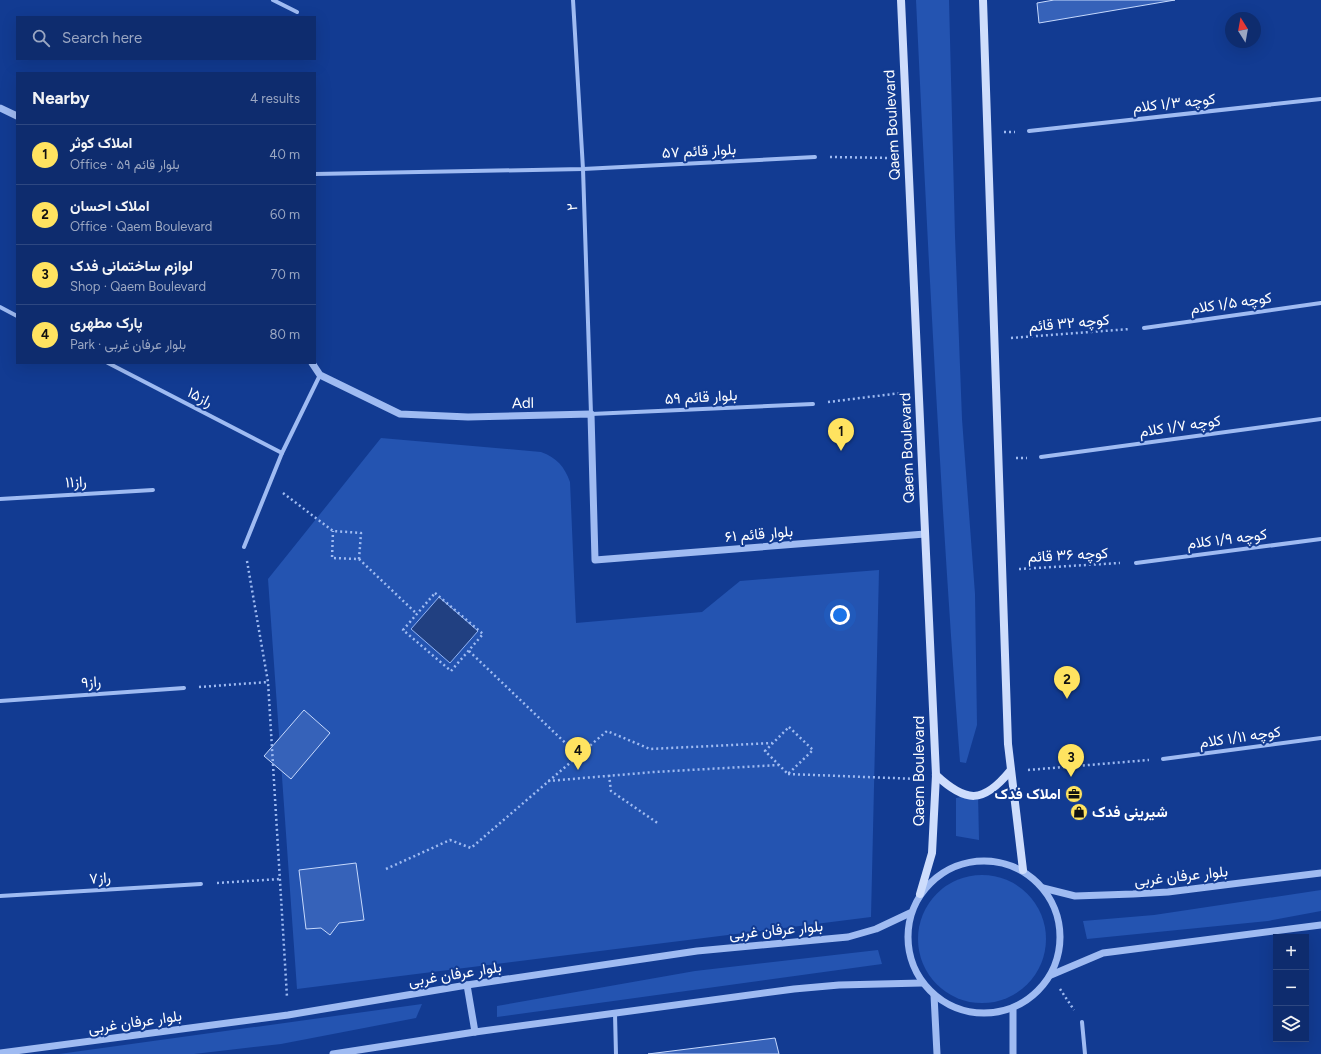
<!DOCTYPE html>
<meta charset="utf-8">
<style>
:root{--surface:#0e2c6e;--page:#173473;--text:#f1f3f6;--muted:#9ba7c2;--line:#2e4881;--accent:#ffe360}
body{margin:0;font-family:Figtree,Vazirmatn,sans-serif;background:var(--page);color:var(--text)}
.controls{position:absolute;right:12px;bottom:12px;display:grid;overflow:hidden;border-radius:0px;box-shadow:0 4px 16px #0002}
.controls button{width:36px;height:36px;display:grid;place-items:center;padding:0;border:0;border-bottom:1px solid var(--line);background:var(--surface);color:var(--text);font:20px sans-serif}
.compass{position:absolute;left:1225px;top:12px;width:36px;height:36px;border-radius:50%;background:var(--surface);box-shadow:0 4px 16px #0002;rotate:349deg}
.you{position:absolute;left:840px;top:615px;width:14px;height:14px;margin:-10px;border:3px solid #fff;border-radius:50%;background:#1a73e8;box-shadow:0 0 0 6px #1a73e833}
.badge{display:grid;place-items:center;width:26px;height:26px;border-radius:50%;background:var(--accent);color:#111;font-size:13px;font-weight:700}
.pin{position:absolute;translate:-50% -33px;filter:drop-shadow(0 1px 2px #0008)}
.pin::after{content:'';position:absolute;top:21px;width:14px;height:12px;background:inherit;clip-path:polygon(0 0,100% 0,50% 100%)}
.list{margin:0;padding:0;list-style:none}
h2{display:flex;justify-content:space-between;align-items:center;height:52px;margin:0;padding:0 16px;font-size:17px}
h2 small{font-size:13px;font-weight:400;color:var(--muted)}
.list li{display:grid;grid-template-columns:26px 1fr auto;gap:12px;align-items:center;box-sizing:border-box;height:60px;padding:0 16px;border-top:1px solid var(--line)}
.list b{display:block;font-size:15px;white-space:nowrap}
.list p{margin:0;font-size:13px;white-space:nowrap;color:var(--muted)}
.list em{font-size:13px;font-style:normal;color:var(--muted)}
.icon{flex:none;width:22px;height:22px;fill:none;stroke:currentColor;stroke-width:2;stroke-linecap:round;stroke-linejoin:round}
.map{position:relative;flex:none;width:1321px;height:1054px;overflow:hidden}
.search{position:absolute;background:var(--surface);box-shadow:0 4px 16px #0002;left:16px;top:16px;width:300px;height:44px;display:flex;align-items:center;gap:10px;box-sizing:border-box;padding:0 14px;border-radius:0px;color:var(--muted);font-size:15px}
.panel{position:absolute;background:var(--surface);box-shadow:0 4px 16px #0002;left:16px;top:72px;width:300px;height:292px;border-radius:0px}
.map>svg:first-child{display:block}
</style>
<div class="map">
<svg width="1321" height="1054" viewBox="0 0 1321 1054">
<rect width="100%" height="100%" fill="#123b92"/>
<g fill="#2454b1">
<path d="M 916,0 L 949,0 L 955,236 L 962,419 L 975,594 L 977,725 L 966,763 L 960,762 C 941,508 928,254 916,0 Z"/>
<path d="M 381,438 L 541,452 C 557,458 564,466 570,482 L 576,623 L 702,612 L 740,581 L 879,570 L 871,917 L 297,989 L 268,579 Z"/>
<path d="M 978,794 L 979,840 L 956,836 L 956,798 Z"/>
<circle cx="982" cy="939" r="64"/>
<path d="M 1321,890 L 1321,911 L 1268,921 L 1087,939 L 1083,921 L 1154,915 Z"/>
<path d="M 878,950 L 882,964 L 497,1017 L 497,1006 L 695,971 Z"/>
<path d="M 422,1004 L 416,1018 L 281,1044 L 194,1054 L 59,1054 Z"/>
</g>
<path fill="#214081" stroke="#91b4f5" d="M 439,597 L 478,631 L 450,663 L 411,629 Z"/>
<g fill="#3662b9" stroke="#c6d9fd">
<path d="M 1054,0 L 1175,0 L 1039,23 L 1037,3 Z"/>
<path d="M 304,710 L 330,733 L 291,779 L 264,756 Z"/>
<path d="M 356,863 L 364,920 L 339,923 L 330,935 L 321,928 L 306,929 L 299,870 Z"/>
<path d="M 775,1038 L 779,1054 L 648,1054 Z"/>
</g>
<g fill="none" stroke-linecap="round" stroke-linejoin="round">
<g stroke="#9fbbf2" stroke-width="2.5" stroke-dasharray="2 3" stroke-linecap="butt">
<path d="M 1004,132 L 1015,132"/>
<path d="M 830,157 L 891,158"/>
<path d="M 1011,338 L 1130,329"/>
<path d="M 828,402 L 901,393"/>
<path d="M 1016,458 L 1027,458"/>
<path d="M 283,493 L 333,531 L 361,533 L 359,559 L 332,558 L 333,531"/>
<path d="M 359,559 L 417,614"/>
<path d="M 247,561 L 268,682 L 287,997"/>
<path d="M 1019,569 L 1120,563"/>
<path d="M 435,593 L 483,634 L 451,671 L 403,630 Z"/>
<path d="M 469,651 L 578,755"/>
<path d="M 199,687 L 268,682"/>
<path d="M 789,727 L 813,750 L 788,774 L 765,751 Z"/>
<path d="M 1028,770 L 1149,760"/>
<path d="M 788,774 L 918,779"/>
<path d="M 609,775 L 611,791 L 659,824"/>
<path d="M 548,781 L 654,772 L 779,765"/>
<path d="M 386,869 L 450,840 L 471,848 L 607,731 L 650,749 L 772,743"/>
<path d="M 217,883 L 280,879"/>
<path d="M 1060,989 L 1074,1010"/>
</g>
<g stroke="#9fbbf2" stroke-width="4">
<path d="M 273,0 L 297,12"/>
<path d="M 573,0 L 583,169 L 591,414 L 813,404"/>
<path d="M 1029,131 L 1321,99"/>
<path d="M 315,174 L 583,169 L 815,157"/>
<path d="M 0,307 L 17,316"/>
<path d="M 1144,328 L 1321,303"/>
<path d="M 108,363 L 282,453"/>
<path d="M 1041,457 L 1321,419"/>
<path d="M 0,499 L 153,490"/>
<path d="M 244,547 L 282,453 L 320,375"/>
<path d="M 1136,563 L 1321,539"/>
<path d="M 0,701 L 184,688"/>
<path d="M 1163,759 L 1321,738"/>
<path d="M 0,896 L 201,884"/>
<path d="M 615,1014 L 616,1054"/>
<path d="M 1082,1022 L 1085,1054"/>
</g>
<g stroke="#9fbbf2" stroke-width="7">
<path d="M 0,108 L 17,116"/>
<path d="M 312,363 L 320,375 L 400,414 L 468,417 L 591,414 L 595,560 L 925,534"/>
<circle cx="984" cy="937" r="76"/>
<path d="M 1043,888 L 1075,896 L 1133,894 L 1168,892 L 1321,873"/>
<path d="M 1051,975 L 1103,953 L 1321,925"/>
<path d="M 467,985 L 475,1032"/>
<path d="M 934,995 L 937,1054"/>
<path d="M 1013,1008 L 1013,1054"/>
<path d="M 0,1053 L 288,1015 L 467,985 L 697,951 L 848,937 L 876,929 L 910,913"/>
<path d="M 333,1054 L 475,1032 L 794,989 L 839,985 L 922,983"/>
</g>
<g stroke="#ceddfc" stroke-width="8">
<path d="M 901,0 L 936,775 L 932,853 L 920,894"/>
<path d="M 983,0 L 1008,744 L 1023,870"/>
<path d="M 936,775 C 966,803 983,804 1010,771"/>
</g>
</g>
<defs>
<g id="office-disc" transform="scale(0.9)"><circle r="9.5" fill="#ffe360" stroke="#123b92"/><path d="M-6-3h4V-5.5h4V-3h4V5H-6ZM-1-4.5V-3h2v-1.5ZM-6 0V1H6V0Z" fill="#111"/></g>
<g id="shop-disc" transform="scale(0.9)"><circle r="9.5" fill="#ffe360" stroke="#123b92"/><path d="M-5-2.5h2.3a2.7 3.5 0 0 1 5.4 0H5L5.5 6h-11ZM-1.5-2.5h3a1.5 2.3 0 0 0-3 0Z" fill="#111"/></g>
</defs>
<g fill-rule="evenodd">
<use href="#office-disc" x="1074" y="794"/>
<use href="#shop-disc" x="1079" y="812"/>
</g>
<g text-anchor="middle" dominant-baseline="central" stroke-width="4" stroke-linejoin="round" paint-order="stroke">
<g font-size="15" fill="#fff" stroke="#123b92">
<text transform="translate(1174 103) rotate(-6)">کوچه ۱/۳ کلام</text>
<text transform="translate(892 125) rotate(-93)">Qaem Boulevard</text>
<text transform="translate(699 151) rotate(-3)">بلوار قائم ۵۷</text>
<text transform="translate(572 207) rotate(-92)">۲</text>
<text transform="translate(1231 303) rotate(-8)">کوچه ۱/۵ کلام</text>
<text transform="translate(1069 323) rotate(-5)">کوچه ۳۲ قائم</text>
<text transform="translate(200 397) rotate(27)">راز۱۵</text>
<text transform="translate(701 397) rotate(-3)">بلوار قائم ۵۹</text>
<text transform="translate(523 403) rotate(-1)">Adl</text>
<text transform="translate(1180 426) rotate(-8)">کوچه ۱/۷ کلام</text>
<text transform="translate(907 448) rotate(-92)">Qaem Boulevard</text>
<text transform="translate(76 482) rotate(-3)">راز۱۱</text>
<text transform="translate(759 534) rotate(-5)">بلوار قائم ۶۱</text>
<text transform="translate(1227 539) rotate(-7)">کوچه ۱/۹ کلام</text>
<text transform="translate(1068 555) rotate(-3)">کوچه ۳۶ قائم</text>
<text transform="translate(91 682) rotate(-4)">راز۹</text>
<text transform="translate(1240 737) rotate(-8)">کوچه ۱/۱۱ کلام</text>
<text transform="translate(919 771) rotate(-90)">Qaem Boulevard</text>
<text transform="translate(1181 876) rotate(-6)">بلوار عرفان غربی</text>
<text transform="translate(100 878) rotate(-4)">راز۷</text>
<text transform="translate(776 930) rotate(-5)">بلوار عرفان غربی</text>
<text transform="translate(455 974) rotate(-9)">بلوار عرفان غربی</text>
<text transform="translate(135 1022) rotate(-8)">بلوار عرفان غربی</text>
</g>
<g font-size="15" font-weight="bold" fill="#fff" stroke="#123b92" text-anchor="end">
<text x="1061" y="794">املاک فدک</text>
<text x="1092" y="812" text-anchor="start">شیرینی فدک</text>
</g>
</g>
</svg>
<div class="controls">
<button>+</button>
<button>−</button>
<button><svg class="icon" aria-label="layers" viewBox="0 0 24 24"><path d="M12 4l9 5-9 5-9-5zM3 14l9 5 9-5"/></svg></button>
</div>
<svg class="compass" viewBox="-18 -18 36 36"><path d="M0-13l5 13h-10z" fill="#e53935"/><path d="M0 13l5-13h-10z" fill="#9ba7c2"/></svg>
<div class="you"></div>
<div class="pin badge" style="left:841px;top:451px">1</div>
<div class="pin badge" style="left:1067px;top:699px">2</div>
<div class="pin badge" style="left:1071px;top:777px">3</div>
<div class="pin badge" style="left:578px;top:770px">4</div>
<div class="search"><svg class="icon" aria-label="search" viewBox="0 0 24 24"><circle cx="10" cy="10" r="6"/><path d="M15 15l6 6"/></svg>Search here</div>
<section class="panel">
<h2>Nearby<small>4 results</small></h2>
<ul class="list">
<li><span class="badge">1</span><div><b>املاک کوثر</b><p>Office · بلوار قائم ۵۹</p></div><em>40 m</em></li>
<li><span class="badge">2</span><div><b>املاک احسان</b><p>Office · Qaem Boulevard</p></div><em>60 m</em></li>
<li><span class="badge">3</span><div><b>لوازم ساختمانی فدک</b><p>Shop · Qaem Boulevard</p></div><em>70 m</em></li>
<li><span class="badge">4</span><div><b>پارک مطهری</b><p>Park · بلوار عرفان غربی</p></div><em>80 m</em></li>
</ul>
</section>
</div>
